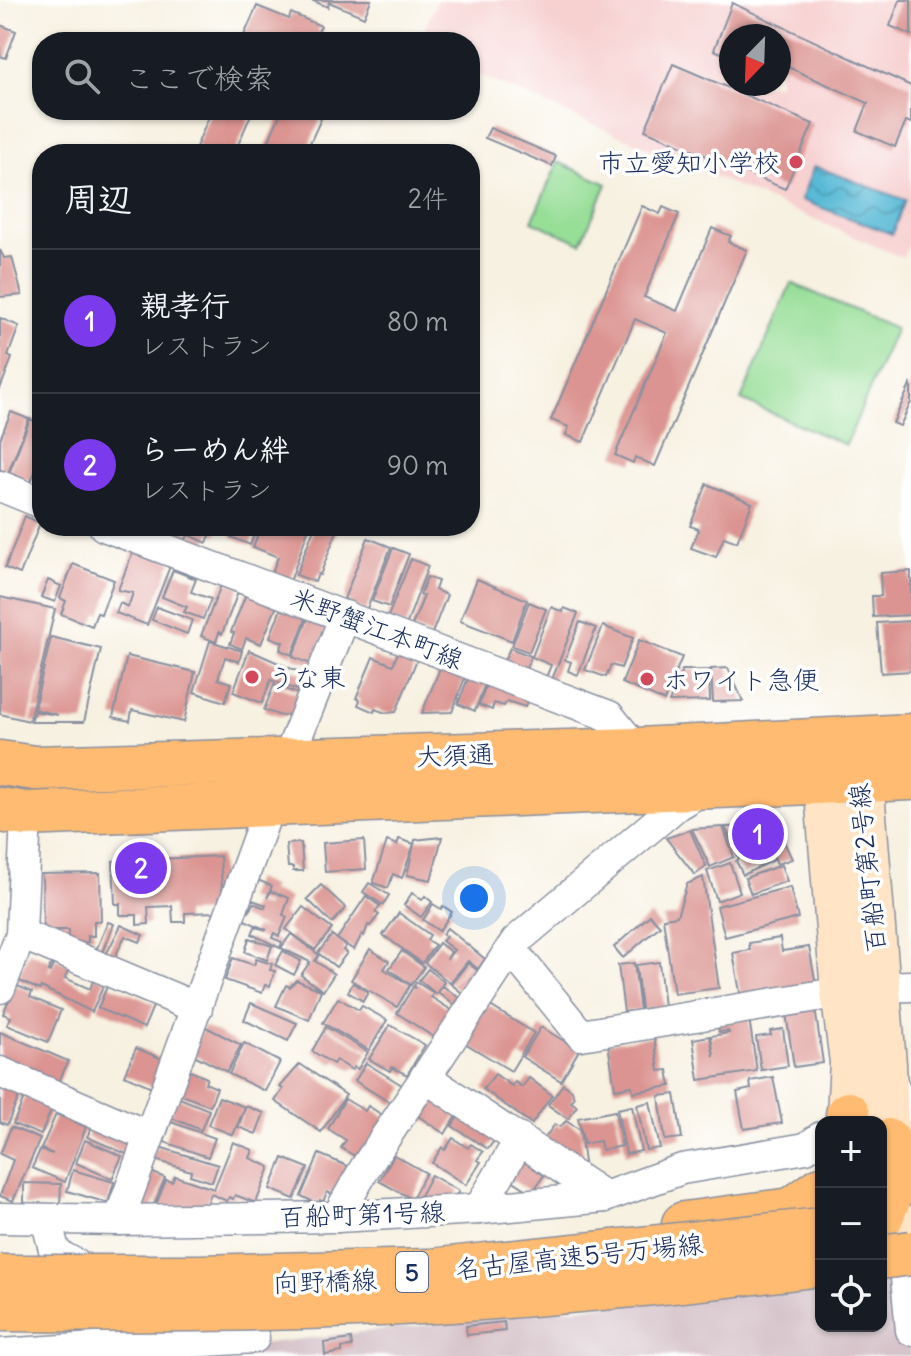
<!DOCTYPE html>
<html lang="ja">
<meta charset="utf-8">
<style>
:root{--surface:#171b24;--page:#20242c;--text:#f1f3f6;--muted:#9ea1a6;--line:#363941;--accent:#7c3aed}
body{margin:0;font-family:Delius,"Klee One",sans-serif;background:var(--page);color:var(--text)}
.controls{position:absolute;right:24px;bottom:24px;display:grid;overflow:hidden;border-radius:16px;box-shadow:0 2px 6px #0004}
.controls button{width:72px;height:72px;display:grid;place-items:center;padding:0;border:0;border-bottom:2px solid var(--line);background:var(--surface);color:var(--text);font:40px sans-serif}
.compass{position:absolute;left:719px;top:24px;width:72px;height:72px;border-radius:50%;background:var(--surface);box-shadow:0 2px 6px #0004;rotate:203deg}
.you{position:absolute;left:474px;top:898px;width:28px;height:28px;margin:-20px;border:6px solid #fff;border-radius:50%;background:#1a73e8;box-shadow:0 0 0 12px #1a73e833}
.badge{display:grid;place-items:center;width:52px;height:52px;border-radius:50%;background:var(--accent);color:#fff;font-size:26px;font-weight:700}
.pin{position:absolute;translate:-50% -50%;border:4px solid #fff;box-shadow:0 2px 8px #0006}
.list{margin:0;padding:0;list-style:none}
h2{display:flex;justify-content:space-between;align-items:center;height:104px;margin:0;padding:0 32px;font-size:34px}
h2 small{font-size:26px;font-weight:400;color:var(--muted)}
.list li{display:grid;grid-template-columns:52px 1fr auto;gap:24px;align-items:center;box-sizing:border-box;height:144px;padding:0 32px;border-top:2px solid var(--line)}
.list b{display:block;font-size:30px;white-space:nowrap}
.list p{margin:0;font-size:26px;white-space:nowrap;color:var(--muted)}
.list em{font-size:26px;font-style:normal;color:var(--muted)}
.icon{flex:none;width:44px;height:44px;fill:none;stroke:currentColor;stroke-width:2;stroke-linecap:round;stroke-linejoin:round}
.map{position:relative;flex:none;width:911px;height:1356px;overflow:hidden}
.search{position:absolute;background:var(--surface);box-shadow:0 2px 6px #0004;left:32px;top:32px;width:448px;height:88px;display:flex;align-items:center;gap:20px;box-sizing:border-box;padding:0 28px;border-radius:32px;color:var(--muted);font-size:30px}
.panel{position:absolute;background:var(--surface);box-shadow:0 2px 6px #0004;left:32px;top:144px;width:448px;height:392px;border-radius:32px}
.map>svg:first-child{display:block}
</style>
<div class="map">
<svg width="911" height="1356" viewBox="0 0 911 1356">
<defs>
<pattern id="water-waves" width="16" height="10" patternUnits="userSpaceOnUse" patternTransform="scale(2)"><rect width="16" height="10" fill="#58bad6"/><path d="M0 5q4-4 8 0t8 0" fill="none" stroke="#4898b1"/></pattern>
</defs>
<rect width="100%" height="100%" fill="#fff"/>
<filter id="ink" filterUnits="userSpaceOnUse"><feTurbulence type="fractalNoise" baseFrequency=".0125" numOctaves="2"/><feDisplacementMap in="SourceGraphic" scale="16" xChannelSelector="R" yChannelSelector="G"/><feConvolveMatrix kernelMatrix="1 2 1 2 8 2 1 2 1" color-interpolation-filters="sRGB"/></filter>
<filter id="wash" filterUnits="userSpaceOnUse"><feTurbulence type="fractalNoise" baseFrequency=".006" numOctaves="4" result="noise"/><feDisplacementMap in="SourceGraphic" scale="32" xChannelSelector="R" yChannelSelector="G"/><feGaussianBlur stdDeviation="1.8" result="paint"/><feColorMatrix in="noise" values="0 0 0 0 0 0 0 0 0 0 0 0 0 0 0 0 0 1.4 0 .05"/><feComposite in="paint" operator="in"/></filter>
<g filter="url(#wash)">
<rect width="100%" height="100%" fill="#f7f1e1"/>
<path fill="#f7d0d0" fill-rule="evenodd" d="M 437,0 L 911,0 L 911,240 L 903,258 L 470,71 L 470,42 L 419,42 ZM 731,36 L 779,36 L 779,84 L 731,84 Z"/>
<path fill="#d2bec5" d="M 911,1269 L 911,1356 L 154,1356 L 821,1280 L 821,1326 L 881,1326 L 881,1273 Z"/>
<g fill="#97de97" stroke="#59867a" stroke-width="2">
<path d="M 558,162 L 607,184 L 581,243 L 532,221 Z"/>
<path d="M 791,283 L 896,328 L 846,445 L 741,400 Z"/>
</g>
<path fill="url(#water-waves)" stroke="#3a749a" stroke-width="2" d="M 814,166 L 905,200 L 892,234 L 801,200 Z"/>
<g id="blocks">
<g fill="#db9491">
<path d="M 311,0 L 371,0 L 364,17 L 329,2 L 328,7 Z"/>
<path d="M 900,0 L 911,0 L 911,35 L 890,26 Z"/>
<path d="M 732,3 L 911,86 L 911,123 L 906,121 L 895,147 L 857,131 L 868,103 L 779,63 L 779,36 L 731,36 L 731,57 L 714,50 Z"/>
<path d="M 257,6 L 289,19 L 291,13 L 321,26 L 318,31 L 344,42 L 241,42 Z"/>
<path d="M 0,25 L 16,31 L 6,58 L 0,56 Z"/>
<path d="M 673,64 L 813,124 L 785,189 L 645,130 Z"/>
<path d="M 212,110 L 253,110 L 234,154 L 193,154 Z"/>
<path d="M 282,110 L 325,110 L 305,154 L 263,154 Z"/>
<path d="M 490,128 L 556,156 L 552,166 L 485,138 Z"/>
<path d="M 642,206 L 660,214 L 663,207 L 679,214 L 644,297 L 677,311 L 712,228 L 731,236 L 728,242 L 747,250 L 655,466 L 635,457 L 633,463 L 615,455 L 667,333 L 635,319 L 583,442 L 566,435 L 569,427 L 551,420 Z"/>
<path d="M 0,250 L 4,258 L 12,257 L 22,295 L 0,297 Z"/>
<path d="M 0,318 L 19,326 L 8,356 L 12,358 L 0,389 Z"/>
<path d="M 911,383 L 911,402 L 900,426 L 893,423 Z"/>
<path d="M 11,412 L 29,419 L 8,473 L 0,470 L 0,439 Z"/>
<path d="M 30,419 L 42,424 L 42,453 L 31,482 L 9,473 Z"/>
<path d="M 707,484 L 752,503 L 737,542 L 724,537 L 716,557 L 691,548 L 699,529 L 690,526 Z"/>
<path d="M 25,516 L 40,523 L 20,574 L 5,568 Z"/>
<path d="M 174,526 L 192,526 L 185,542 L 170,536 Z"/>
<path d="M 193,526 L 221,526 L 217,535 L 211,533 L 207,543 L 189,535 Z"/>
<path d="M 223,526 L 257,526 L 250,545 L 231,537 L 232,534 L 221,530 Z"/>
<path d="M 261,526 L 309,527 L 290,582 L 271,575 L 278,557 L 253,547 Z"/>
<path d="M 315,526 L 324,526 L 337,531 L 320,575 L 318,574 L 315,582 L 296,575 Z"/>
<path d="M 368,538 L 391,547 L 366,611 L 350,605 L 351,602 L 344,599 Z"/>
<path d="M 135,546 L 172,561 L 147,625 L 116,613 L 120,603 L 128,607 L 133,593 L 118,590 Z"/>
<path d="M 393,548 L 409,554 L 389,607 L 372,601 Z"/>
<path d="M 411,559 L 428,566 L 406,626 L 387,619 Z"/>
<path d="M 73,564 L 114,580 L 101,614 L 97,613 L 92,626 L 61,614 L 66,601 L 60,598 Z"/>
<path d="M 173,570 L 196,579 L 191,592 L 211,599 L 203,619 L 184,612 L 187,607 L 162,597 Z"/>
<path d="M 911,571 L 911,615 L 873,617 L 872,596 L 881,596 L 880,573 Z"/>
<path d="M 427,577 L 438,581 L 435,590 L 447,595 L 431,636 L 411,628 L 424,596 L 420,595 Z"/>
<path d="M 477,579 L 527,600 L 512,641 L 460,621 Z"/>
<path d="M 48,580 L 61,586 L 55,602 L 41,597 Z"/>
<path d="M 223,580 L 240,587 L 222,634 L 219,632 L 216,642 L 201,636 Z"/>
<path d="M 248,589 L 279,601 L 261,644 L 246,638 L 242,649 L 230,644 L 234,633 L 231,632 Z"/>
<path d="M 0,597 L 55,609 L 29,721 L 0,714 Z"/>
<path d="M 529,602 L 546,609 L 529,652 L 512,646 Z"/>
<path d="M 282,606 L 307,616 L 292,655 L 280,650 L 283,642 L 270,637 Z"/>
<path d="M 157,607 L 192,620 L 187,634 L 152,620 Z"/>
<path d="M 551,607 L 563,612 L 564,608 L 578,613 L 551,682 L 545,680 L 551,665 L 532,657 Z"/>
<path d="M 309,616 L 328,624 L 313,665 L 293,657 Z"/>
<path d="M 911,621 L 911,671 L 881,673 L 877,623 Z"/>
<path d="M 580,622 L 596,628 L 578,675 L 568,671 L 571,662 L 565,660 Z"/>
<path d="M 603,626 L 633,638 L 621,668 L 611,665 L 606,677 L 585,670 Z"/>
<path d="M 51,637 L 101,649 L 84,722 L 31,722 L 34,711 L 58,715 L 34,709 Z"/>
<path d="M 639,640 L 682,657 L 664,701 L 622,683 Z"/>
<path d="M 210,641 L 242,651 L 239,662 L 225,657 L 218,679 L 231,683 L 225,702 L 194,692 Z"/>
<path d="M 400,647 L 419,654 L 396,712 L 386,713 L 375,709 L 374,712 L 358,705 L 360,700 L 356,698 L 373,657 L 393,665 Z"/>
<path d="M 510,648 L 531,656 L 525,671 L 503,663 Z"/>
<path d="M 249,650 L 308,676 L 302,692 L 271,680 L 262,703 L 233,692 Z"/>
<path d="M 127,656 L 195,672 L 184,722 L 132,710 L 130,721 L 113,717 Z"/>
<path d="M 442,663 L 467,672 L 452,712 L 422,713 Z"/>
<path d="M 728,668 L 743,701 L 713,702 L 711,669 Z"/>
<path d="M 682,670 L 709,670 L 710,701 L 669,702 Z"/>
<path d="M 470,673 L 487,679 L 475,711 L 458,704 Z"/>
<path d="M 488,680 L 529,696 L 525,707 L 507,701 L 504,706 L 494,703 L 492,710 L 479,705 Z"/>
<path d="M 274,685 L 301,695 L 294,714 L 281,716 L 264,710 Z"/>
<path d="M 760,826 L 774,860 L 743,875 L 736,861 L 739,859 L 725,827 Z"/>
<path d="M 723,827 L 734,857 L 710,867 L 692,829 Z"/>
<path d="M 690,830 L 706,866 L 695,875 L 666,838 Z"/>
<path d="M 779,831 L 792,859 L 777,864 L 767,838 Z"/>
<path d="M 442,837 L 431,880 L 407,875 L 415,840 Z"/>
<path d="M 399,839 L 414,844 L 402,878 L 393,874 L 388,888 L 373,883 L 387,841 L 397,845 Z"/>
<path d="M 364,840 L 366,869 L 325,872 L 323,843 Z"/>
<path d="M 301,843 L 303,871 L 293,871 L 293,867 L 288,867 L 286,844 Z"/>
<path d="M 220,856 L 223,904 L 219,912 L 185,913 L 185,922 L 173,922 L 172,906 L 148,907 L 149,924 L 137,925 L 137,915 L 120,915 L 120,904 L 115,904 L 113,861 Z"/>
<path d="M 730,863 L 740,892 L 717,901 L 707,871 Z"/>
<path d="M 781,865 L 787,881 L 751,894 L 745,878 Z"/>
<path d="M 100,873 L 101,921 L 94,921 L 94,936 L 88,936 L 88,942 L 68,943 L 68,930 L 43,930 L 42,874 Z"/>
<path d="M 703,877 L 719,988 L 674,994 L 663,918 L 677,916 L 687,884 Z"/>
<path d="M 255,879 L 272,886 L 267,898 L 271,891 L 289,898 L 283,915 L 287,917 L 279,936 L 274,933 L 272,938 L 282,942 L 280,948 L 252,934 L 255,927 L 267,930 L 240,918 L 243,910 L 249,912 L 253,903 L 265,908 L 266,905 L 247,898 Z"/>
<path d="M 369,883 L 389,895 L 383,905 L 363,892 Z"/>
<path d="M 321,885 L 346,908 L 332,923 L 307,899 Z"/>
<path d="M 790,887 L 798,918 L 725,937 L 717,906 Z"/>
<path d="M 412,893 L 422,900 L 425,896 L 432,902 L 421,917 L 404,905 Z"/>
<path d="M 366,896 L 380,906 L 375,912 L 379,915 L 370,926 L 368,925 L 364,936 L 362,934 L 354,950 L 337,939 Z"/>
<path d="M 433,904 L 441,909 L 443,906 L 452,912 L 439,931 L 423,920 Z"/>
<path d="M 303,907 L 332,929 L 315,950 L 286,929 Z"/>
<path d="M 399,913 L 430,935 L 427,940 L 435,945 L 422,963 L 383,935 Z"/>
<path d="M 650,915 L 660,926 L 623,958 L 614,947 Z"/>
<path d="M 108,922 L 114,924 L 100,957 L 94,955 Z"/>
<path d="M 121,925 L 143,935 L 140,942 L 125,936 L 112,963 L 104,959 Z"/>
<path d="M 447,928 L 485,959 L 478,969 L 468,961 L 450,983 L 425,963 L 439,943 L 451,952 L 447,959 L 454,950 L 442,941 L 446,937 L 442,934 Z"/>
<path d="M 291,934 L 319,955 L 315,961 L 334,974 L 323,991 L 301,975 L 310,962 L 281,948 Z"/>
<path d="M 332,935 L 346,946 L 343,950 L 347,953 L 336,967 L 318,953 Z"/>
<path d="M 249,938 L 272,946 L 267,960 L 245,952 Z"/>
<path d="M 780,938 L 782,951 L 809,947 L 816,985 L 741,998 L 733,953 L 750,950 L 749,943 Z"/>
<path d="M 370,949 L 389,961 L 384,969 L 410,985 L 397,1007 L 351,980 Z"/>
<path d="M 283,951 L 301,961 L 294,975 L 275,965 Z"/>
<path d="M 402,951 L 424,967 L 411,985 L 389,969 Z"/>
<path d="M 29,952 L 52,962 L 48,971 L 50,972 L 56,959 L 70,965 L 65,978 L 90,989 L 95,976 L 106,980 L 92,1012 L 41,987 L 40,990 L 17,980 Z"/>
<path d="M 233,958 L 254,965 L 256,959 L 272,964 L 270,970 L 275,971 L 270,986 L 265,985 L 262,993 L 225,980 Z"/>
<path d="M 659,962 L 664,1007 L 641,1009 L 636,965 Z"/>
<path d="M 468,963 L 483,975 L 466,996 L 451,984 Z"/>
<path d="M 634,963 L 640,1010 L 624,1012 L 618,965 Z"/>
<path d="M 428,969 L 444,982 L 436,994 L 419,980 Z"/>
<path d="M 296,980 L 321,990 L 309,1020 L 276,1006 L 286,985 L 290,987 Z"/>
<path d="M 416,982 L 434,993 L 431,997 L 453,1011 L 435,1038 L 397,1013 L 413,987 L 416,988 L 414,986 Z"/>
<path d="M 353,983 L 368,992 L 363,1001 L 348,992 Z"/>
<path d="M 108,984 L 154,1004 L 144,1028 L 98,1008 Z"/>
<path d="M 15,985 L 32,992 L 30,997 L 61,1010 L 48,1042 L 7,1025 L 11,1017 L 3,1014 Z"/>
<path d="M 443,986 L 459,998 L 454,1005 L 438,992 Z"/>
<path d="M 338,998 L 359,1010 L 362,1006 L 387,1020 L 369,1050 L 323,1023 Z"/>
<path d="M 484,1002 L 534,1033 L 511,1071 L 460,1040 Z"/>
<path d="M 251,1003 L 297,1023 L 288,1041 L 244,1020 Z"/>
<path d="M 815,1008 L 823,1063 L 794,1067 L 786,1013 Z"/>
<path d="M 749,1018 L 757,1071 L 699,1080 L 693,1039 L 710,1036 L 714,1057 L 711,1036 L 729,1033 L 728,1031 L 719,1032 L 717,1023 Z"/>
<path d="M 390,1025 L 425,1045 L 407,1075 L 392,1067 L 390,1071 L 369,1059 Z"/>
<path d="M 204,1026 L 241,1045 L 227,1072 L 190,1053 Z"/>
<path d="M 326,1027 L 368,1052 L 358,1069 L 354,1067 L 352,1070 L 336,1060 L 333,1064 L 312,1051 Z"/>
<path d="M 541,1027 L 579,1050 L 561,1081 L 522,1057 Z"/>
<path d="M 783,1029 L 788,1066 L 761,1070 L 756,1037 L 771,1035 L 770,1031 Z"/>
<path d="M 0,1032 L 68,1061 L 56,1089 L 0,1064 Z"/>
<path d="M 654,1036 L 659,1071 L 668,1070 L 671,1086 L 633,1092 L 632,1086 L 615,1089 L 608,1043 Z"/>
<path d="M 244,1043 L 280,1062 L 265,1091 L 229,1074 Z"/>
<path d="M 136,1048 L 165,1060 L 154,1088 L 124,1075 Z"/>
<path d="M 366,1063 L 405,1087 L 394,1105 L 355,1081 Z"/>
<path d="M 300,1064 L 346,1095 L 321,1132 L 275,1101 L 283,1089 L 280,1087 Z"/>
<path d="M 188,1070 L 207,1078 L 205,1083 L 217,1088 L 210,1106 L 179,1094 Z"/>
<path d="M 495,1074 L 512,1086 L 515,1082 L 522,1087 L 529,1078 L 552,1095 L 532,1124 L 483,1089 Z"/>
<path d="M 773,1077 L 782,1123 L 744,1129 L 737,1092 L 751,1089 L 750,1081 Z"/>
<path d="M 0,1083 L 21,1092 L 7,1125 L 0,1122 Z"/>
<path d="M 563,1084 L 572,1090 L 574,1098 L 571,1102 L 577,1106 L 568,1119 L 548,1105 Z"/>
<path d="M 433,1094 L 459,1111 L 445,1134 L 418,1116 Z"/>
<path d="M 675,1094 L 682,1138 L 665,1140 L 659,1096 Z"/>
<path d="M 25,1096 L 52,1108 L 41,1135 L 13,1124 Z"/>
<path d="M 177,1097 L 209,1110 L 201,1130 L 169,1117 Z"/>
<path d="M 219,1097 L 245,1107 L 233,1135 L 208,1125 Z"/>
<path d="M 345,1099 L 365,1111 L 368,1106 L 387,1118 L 358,1158 L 341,1148 L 346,1140 L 328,1129 Z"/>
<path d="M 650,1102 L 660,1148 L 646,1150 L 637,1105 Z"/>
<path d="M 246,1106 L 264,1113 L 256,1134 L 238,1127 Z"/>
<path d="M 632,1106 L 641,1151 L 626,1154 L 617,1109 Z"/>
<path d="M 462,1111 L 498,1135 L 488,1149 L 452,1126 Z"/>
<path d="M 615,1111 L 622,1146 L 602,1150 L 600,1141 L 584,1144 L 578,1118 Z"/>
<path d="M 56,1114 L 86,1127 L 65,1182 L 32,1168 L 40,1150 L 53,1154 L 41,1149 Z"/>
<path d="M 566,1121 L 580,1130 L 584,1163 L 575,1163 L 542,1142 L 555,1124 L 560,1127 Z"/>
<path d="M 171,1122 L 215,1138 L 208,1157 L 164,1142 Z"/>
<path d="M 92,1126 L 137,1140 L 131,1156 L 87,1137 Z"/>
<path d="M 11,1127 L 40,1139 L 13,1201 L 0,1196 L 13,1160 L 0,1154 Z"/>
<path d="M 453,1138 L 468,1148 L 471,1144 L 483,1152 L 477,1160 L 481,1162 L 466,1185 L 432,1163 L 442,1147 L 445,1150 Z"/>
<path d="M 85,1140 L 122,1156 L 112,1179 L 76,1163 Z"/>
<path d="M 233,1142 L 253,1150 L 250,1158 L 270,1167 L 256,1203 L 235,1195 L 233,1199 L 229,1197 L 227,1201 L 211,1194 L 205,1210 L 156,1205 L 166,1180 L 172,1182 L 175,1176 L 214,1189 Z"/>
<path d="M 156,1146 L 218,1165 L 212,1182 L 190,1175 L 191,1171 L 152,1159 Z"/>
<path d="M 319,1154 L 350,1167 L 337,1196 L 327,1192 L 323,1202 L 320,1200 L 318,1204 L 301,1196 Z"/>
<path d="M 394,1155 L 426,1173 L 412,1199 L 379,1181 Z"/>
<path d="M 523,1157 L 546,1172 L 532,1193 L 509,1178 Z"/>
<path d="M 283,1158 L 308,1168 L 294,1199 L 270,1189 Z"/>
<path d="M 73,1170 L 114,1182 L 108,1203 L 67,1191 Z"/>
<path d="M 151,1172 L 165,1178 L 152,1210 L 136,1203 Z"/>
<path d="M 431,1175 L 459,1191 L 453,1200 L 416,1203 Z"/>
<path d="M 24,1183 L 61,1184 L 60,1206 L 24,1206 Z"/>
<path d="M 504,1322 L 505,1331 L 467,1335 L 466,1326 Z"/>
<path d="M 351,1339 L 352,1347 L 342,1348 L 342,1352 L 325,1355 L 324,1343 Z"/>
</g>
</g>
</g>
<g filter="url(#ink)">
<use href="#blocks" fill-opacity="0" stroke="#8990a0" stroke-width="2"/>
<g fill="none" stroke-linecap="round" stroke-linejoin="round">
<g stroke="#8990a0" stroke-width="33">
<g id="street">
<path d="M 0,486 L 42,503"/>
<path d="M 104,526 L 609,716 L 637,750"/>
<path d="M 287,761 L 345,616"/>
<path d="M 21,934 L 197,1008"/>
<path d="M 511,949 L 581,1035 L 842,992"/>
<path d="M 879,987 L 911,986"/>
<path d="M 0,988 L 21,934 L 26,814"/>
<path d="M 0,1072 L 148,1136"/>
<path d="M 425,1077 L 605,1197"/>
<path d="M 890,1077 L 898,1099 L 911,1119"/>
<path d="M 479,1209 L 520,1139"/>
<path d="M 337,1217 L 365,1168 L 516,941 L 677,805 L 707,787"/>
<path d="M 0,1218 L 119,1220 L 337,1217 L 479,1209 L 605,1197 L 682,1169 L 806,1148 L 821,1137"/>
<path d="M 46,1219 L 55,1253 L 94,1274"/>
<path d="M 119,1220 L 270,804"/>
<path d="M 902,1237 L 911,1330"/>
<path d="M 0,1354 L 254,1338"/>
</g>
</g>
<g stroke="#8990a0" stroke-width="45">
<g id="secondary">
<path d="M 835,747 L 825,781 L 842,992 L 851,1062 L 848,1114"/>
<path d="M 844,750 L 862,779 L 885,1064 L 888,1141"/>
<path d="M 881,1230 L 911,1227"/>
</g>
</g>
<g stroke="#8990a0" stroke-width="47">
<g id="primary">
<path d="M 0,763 L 35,768 L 637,750 L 911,736"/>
<path d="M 0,810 L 26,814 L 911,778"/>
</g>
</g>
<g stroke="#8990a0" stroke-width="47">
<g id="highway">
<path d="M 848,1114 L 848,1122"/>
<path d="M 881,1217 L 893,1187 L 888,1141"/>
<path d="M 684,1224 L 792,1210 L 821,1189"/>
</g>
</g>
<use href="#street" stroke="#fff" stroke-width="30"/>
<use href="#secondary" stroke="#ffe4c6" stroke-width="42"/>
<use href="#primary" stroke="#ffbb71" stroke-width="44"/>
<use href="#highway" stroke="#ffbb71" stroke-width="44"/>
<g stroke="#8990a0" stroke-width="47" stroke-linecap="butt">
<g id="highway-bridge">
<path d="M 881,1257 L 911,1253"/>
<path d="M 0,1277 L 200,1277 L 430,1271 L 821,1230"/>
<path d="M 0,1309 C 145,1310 291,1310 436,1301 C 564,1293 693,1280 821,1264"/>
</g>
</g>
<use href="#highway-bridge" stroke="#ffbb71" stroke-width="44"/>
</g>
</g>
<g fill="#d1495b" stroke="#fff" stroke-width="3">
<circle cx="796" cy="162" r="8"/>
<circle cx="252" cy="677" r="8"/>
<circle cx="647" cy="679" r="8"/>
</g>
<g text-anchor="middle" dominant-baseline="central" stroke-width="7" stroke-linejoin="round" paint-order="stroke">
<rect fill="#fff" stroke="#5f6d8e" stroke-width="2" x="396" y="1252" width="32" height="40" rx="6"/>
<g font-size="24" font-weight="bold" fill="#1b2f5e">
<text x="412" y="1272">5</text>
</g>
<g font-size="26" fill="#1b2f5e" stroke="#fff" text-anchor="start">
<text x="780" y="162" text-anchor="end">市立愛知小学校</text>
<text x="268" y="677">うな東</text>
<text x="663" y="679">ホワイト急便</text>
</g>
<g font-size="26" fill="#1b2f5e" stroke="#fff">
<text transform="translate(377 628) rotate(21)">米野蟹江本町線</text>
<text transform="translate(455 755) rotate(-2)">大須通</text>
<text transform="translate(867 868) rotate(-96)">百船町第2号線</text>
<text transform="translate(362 1214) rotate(-2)">百船町第1号線</text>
<text transform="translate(579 1256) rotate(-6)">名古屋高速5号万場線</text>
<text transform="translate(325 1281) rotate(-2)">向野橋線</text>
</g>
</g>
</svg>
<div class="controls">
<button>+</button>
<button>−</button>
<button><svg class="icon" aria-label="locate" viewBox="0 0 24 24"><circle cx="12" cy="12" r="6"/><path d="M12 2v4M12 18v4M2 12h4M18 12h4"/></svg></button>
</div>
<svg class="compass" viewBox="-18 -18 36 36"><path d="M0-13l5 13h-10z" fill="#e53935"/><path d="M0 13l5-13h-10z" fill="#9ea1a6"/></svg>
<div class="you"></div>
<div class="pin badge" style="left:758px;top:834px">1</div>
<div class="pin badge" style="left:141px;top:868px">2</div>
<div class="search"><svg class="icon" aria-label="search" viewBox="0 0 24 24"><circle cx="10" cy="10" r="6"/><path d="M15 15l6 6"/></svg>ここで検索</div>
<section class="panel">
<h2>周辺<small>2件</small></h2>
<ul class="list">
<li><span class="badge">1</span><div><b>親孝行</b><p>レストラン</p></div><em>80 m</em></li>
<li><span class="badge">2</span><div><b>らーめん絆</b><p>レストラン</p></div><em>90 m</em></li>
</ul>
</section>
</div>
